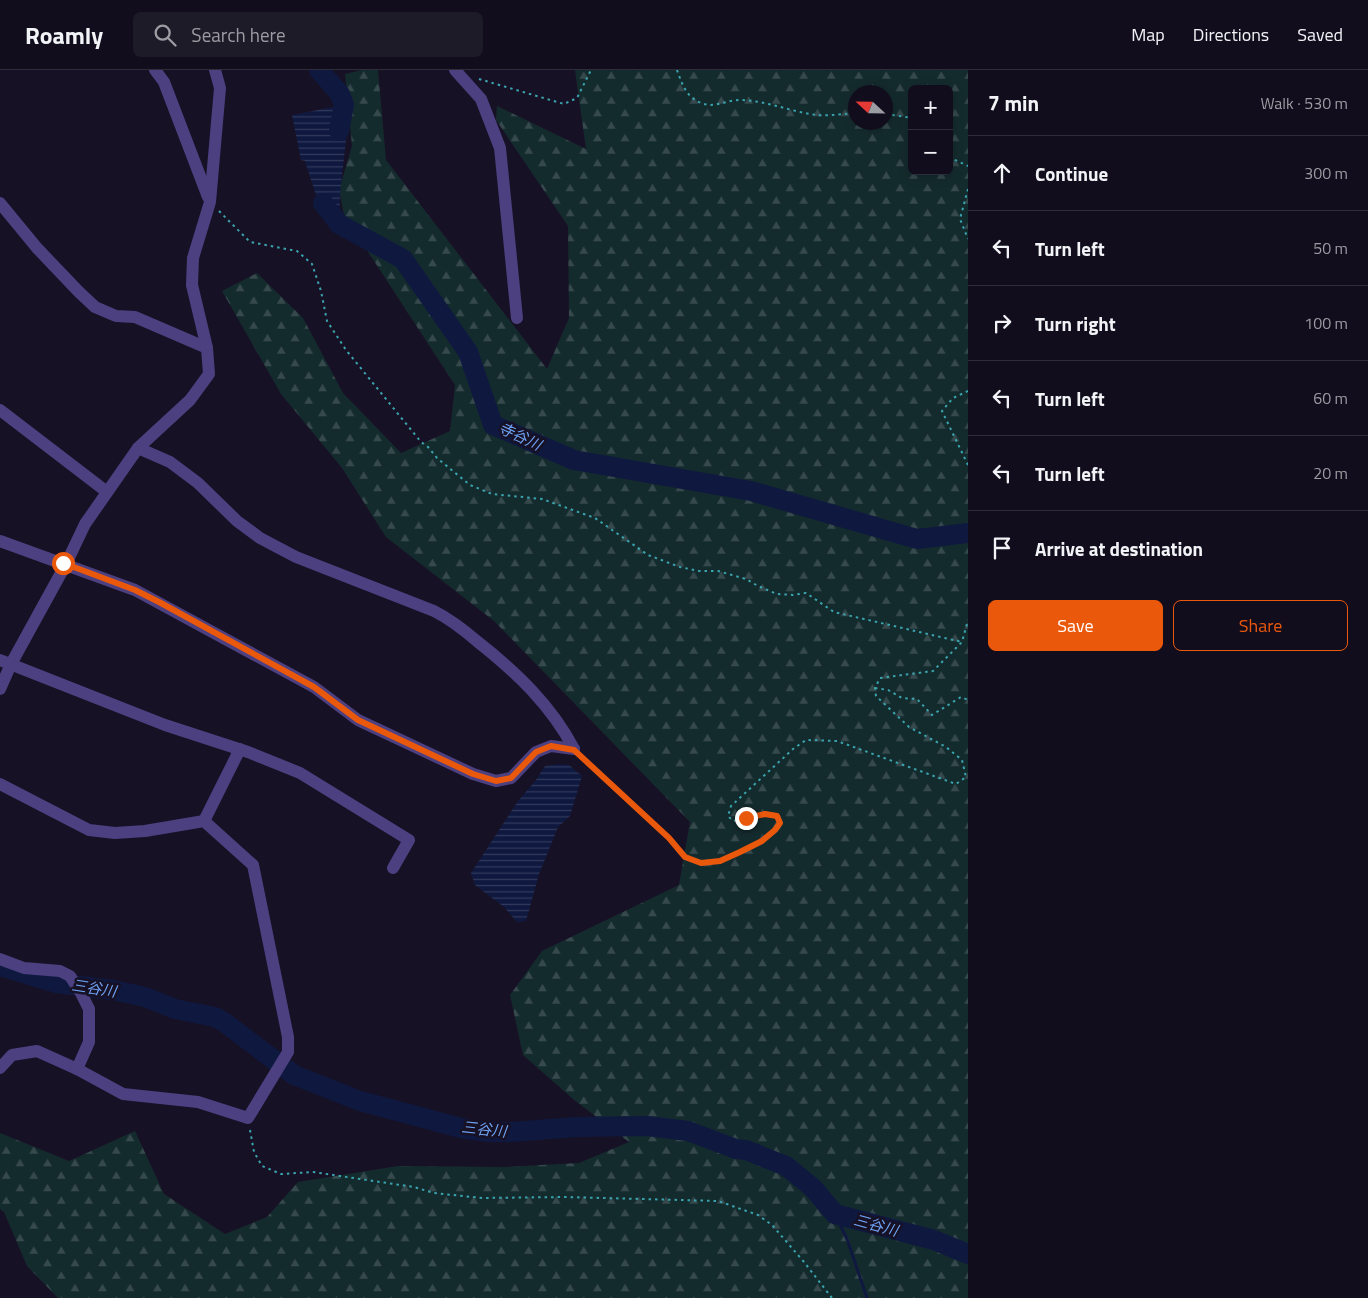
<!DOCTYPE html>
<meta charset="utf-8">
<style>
:root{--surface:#110d1c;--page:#1e1b29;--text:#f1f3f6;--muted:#9c9ca3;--line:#302d3b;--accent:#ea580c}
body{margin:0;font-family:"Titillium Web","Noto Sans JP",sans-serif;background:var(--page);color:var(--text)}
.controls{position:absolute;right:15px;top:15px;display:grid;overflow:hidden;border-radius:8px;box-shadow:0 2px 12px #0003}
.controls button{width:45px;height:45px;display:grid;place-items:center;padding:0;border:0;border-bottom:1px solid var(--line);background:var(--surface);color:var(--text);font:25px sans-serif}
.compass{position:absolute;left:848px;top:15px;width:45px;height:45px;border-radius:50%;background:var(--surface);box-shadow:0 2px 12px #0003;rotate:292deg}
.stop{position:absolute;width:15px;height:15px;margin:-11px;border:4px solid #ea580c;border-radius:50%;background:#fff}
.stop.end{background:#ea580c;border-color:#fff;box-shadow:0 1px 5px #0008}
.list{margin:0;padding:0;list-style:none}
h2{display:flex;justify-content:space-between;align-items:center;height:65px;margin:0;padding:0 20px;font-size:21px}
h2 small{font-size:16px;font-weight:400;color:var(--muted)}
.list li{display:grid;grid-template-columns:32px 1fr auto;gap:15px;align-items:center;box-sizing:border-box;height:75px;padding:0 20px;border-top:1px solid var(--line)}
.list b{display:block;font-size:19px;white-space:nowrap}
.list em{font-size:16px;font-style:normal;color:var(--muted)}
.actions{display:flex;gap:10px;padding:15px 20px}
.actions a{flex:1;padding:11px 0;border:1px solid var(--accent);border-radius:8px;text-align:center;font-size:18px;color:var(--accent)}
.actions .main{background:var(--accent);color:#fff}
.icon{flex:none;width:28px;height:28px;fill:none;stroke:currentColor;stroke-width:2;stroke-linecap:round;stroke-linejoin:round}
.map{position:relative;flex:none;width:968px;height:1228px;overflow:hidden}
header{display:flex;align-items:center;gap:30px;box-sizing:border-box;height:70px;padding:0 25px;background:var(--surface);border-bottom:1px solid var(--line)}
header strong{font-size:24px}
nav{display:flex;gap:28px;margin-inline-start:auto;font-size:18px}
.search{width:350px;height:45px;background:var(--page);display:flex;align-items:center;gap:12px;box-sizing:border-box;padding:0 18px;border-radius:8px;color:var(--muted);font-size:19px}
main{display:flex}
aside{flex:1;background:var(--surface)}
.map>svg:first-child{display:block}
</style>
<header>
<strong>Roamly</strong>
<div class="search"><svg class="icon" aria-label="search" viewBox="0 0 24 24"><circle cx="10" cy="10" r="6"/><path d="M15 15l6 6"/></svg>Search here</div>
<nav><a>Map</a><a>Directions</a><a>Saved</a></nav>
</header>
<main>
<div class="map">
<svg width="968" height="1228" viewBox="0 0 968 1228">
<defs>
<pattern id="forest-firs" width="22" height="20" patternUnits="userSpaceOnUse" patternTransform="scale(1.25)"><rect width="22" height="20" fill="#142b2e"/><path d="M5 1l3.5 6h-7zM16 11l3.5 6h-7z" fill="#36494d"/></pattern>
<pattern id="water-rules" width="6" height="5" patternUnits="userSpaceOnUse" patternTransform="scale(1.25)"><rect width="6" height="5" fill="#0f1940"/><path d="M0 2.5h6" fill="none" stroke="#323a5c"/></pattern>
</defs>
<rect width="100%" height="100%" fill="#171125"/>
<path fill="url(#forest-firs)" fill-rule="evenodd" d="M 362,0 L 378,0 L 386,90 L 547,299 L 569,248 L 568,156 L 496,50 L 497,36 L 586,79 L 575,0 L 968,0 L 968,1228 L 58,1228 L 27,1196 L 4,1142 L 0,1139 L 0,1063 L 69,1091 L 135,1061 L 164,1124 L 225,1164 L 267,1147 L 298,1112 L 398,1096 L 505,1097 L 579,1093 L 629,1072 L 573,1029 L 523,985 L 510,925 L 542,881 L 679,815 L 690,752 L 494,551 L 386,467 L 342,398 L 281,324 L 222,221 L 257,203 L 303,248 L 343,323 L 401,383 L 450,361 L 455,315 L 344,145 L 339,120 L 352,76 L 345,4 ZM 912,19 L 949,19 L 949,101 L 912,101 ZM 856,22 L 886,22 L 886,52 L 856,52 Z"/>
<g fill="url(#water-rules)">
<path d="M 349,34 C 347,75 339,114 339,154 L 322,144 L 305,91 L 301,90 L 292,45 Z"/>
<path d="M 559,694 L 569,695 L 582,706 L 570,746 L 558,757 L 539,804 L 526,851 L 517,852 L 504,837 L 475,815 L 471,803 L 518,731 L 536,710 L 545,696 Z"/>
</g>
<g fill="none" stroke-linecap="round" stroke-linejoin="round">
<path stroke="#0f1940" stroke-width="3" d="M 835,1144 L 847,1169 L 867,1228"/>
<g stroke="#0f1940" stroke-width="20">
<path d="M 319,0 L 340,24 L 344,35 L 339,61"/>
<path d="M 323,133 L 339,154 L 403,189 L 468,282 L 493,355 L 574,390 L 751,421 L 917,469 L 968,463"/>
<path d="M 0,896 L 56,913 L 113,920 L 145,927 L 175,939 L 215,947 L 224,952 L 294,1005 L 360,1031 L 461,1058 L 488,1062 L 512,1062 L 575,1057 L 647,1056 L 688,1061 L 736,1079 L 746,1080 L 786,1096 L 813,1118 L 835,1144 L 934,1170 L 968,1184"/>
</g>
<g stroke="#3aa4ae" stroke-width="2" stroke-dasharray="2.5 4" stroke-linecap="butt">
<path d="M 677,0 C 682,14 686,27 701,33 C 715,39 727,29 742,30 C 767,31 792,42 817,45 C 829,46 843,44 856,43"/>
<path d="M 479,9 L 564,34 L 577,28 L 591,0"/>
<path d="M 886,44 L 912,48"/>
<path d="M 949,87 L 968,96"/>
<path d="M 968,119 L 960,149 L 968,169"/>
<path d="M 219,141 L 250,172 L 297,181 L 312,194 L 321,221 L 327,251 L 346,280 L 421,372 L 428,377 L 437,388 L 470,415 L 492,424 L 542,429 L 595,448 L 648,485 L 680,497 L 699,501 L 718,501 L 746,509 L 758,516 L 777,524 L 793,525 L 806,523 L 834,542 L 962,572"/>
<path d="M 968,321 L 953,328 L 942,341 L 968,395"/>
<path d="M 875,618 L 888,620 L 902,628 L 917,629 L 932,645 L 961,627 L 968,630"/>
<path d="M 583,688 L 669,768 L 685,787 L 701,793 L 720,791 L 740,782 L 762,771 L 775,760 L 780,753 L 777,747 L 765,744 L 733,751 L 728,746 L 731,736 L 793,679 L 806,670 L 837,671 L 956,714 L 966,707 L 962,690 L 946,677 L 909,657 L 876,626 L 875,618 L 880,608 L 933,601 L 962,572 L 968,550"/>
<path d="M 250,1060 L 254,1082 L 262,1096 L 281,1104 L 313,1102 L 414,1117 L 434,1123 L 482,1128 L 564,1127 L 718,1131 L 758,1145 L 772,1155 L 804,1192 L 832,1228"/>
</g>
<g stroke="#4c4080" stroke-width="12">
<path d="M 155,0 L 164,12 L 208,127"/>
<path d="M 455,0 L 481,29 L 500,78 L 517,248"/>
<path d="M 0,133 L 37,178 L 79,222 L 95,237 L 116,246 L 135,247 L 207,278"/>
<path d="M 0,340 L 107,422"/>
<path d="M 138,378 L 170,392 L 198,413 L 237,451 L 260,468 L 296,487 L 434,541 C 450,549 464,560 478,572 C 516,602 551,635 574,679"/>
<path d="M 0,471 L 135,520 L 314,617 L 358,650 L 473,704 L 496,711 L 511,708 L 536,682 L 551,676 L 574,679"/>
<path d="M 0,590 L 165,655 L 248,682 L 300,703 L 409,770 L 393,798"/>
<path d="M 0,619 L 11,594 L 66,494 L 85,454 L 138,378 L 190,330 L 209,304 L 207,278 L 192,215 L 193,188 L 210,132 L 220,18 L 215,0"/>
<path d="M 0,714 L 89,760 L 115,763 L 145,761 L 204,751 L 253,795 L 288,967 L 288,982 L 248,1048 L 198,1032 L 123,1024 L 77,999 L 37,981 L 12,985 L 0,998"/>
<path d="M 204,751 L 240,679"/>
<path d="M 0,889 L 24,898 L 60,901 L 70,906 L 81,923 L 89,939 L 89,972 L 77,999"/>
</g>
</g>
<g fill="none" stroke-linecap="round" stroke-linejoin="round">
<path stroke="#ea580c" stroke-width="6" d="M 63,493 L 135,520 L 159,532 L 314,617 L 358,650 L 473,704 L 496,711 L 511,708 L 536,682 L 551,676 L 574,680 L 669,768 L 685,787 L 701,793 L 720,791 L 740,782 L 762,771 L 775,760 L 780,753 L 777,746 L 765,744 L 746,748"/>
</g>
<g text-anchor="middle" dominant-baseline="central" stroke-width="5" stroke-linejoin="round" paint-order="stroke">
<g font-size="15" font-style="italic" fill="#6ea2f3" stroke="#171125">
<text transform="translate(520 366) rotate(25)">寺谷川</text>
<text transform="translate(94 918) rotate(9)">三谷川</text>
<text transform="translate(484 1059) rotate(6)">三谷川</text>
<text transform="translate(876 1155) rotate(15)">三谷川</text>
</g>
</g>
</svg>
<div class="controls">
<button>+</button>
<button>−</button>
</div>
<svg class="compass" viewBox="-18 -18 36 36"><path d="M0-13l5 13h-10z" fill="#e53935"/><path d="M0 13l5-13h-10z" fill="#9c9ca3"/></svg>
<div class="stop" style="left:63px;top:493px"></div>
<div class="stop end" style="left:746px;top:748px"></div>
</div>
<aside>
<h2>7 min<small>Walk · 530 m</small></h2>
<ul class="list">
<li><svg class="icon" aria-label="ahead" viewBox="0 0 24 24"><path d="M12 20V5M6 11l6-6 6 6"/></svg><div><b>Continue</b></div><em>300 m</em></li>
<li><svg class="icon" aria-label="left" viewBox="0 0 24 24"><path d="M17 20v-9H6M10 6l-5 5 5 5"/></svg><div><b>Turn left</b></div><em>50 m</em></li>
<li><svg class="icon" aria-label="right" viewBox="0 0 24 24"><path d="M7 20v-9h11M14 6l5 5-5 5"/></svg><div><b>Turn right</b></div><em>100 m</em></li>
<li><svg class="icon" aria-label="left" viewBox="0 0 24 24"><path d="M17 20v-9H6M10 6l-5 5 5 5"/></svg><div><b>Turn left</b></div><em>60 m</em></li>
<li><svg class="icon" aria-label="left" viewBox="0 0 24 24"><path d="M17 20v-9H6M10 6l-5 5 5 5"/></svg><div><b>Turn left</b></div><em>20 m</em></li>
<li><svg class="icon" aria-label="arrive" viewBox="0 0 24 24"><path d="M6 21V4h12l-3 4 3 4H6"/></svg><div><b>Arrive at destination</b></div></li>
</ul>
<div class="actions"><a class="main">Save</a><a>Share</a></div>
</aside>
</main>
